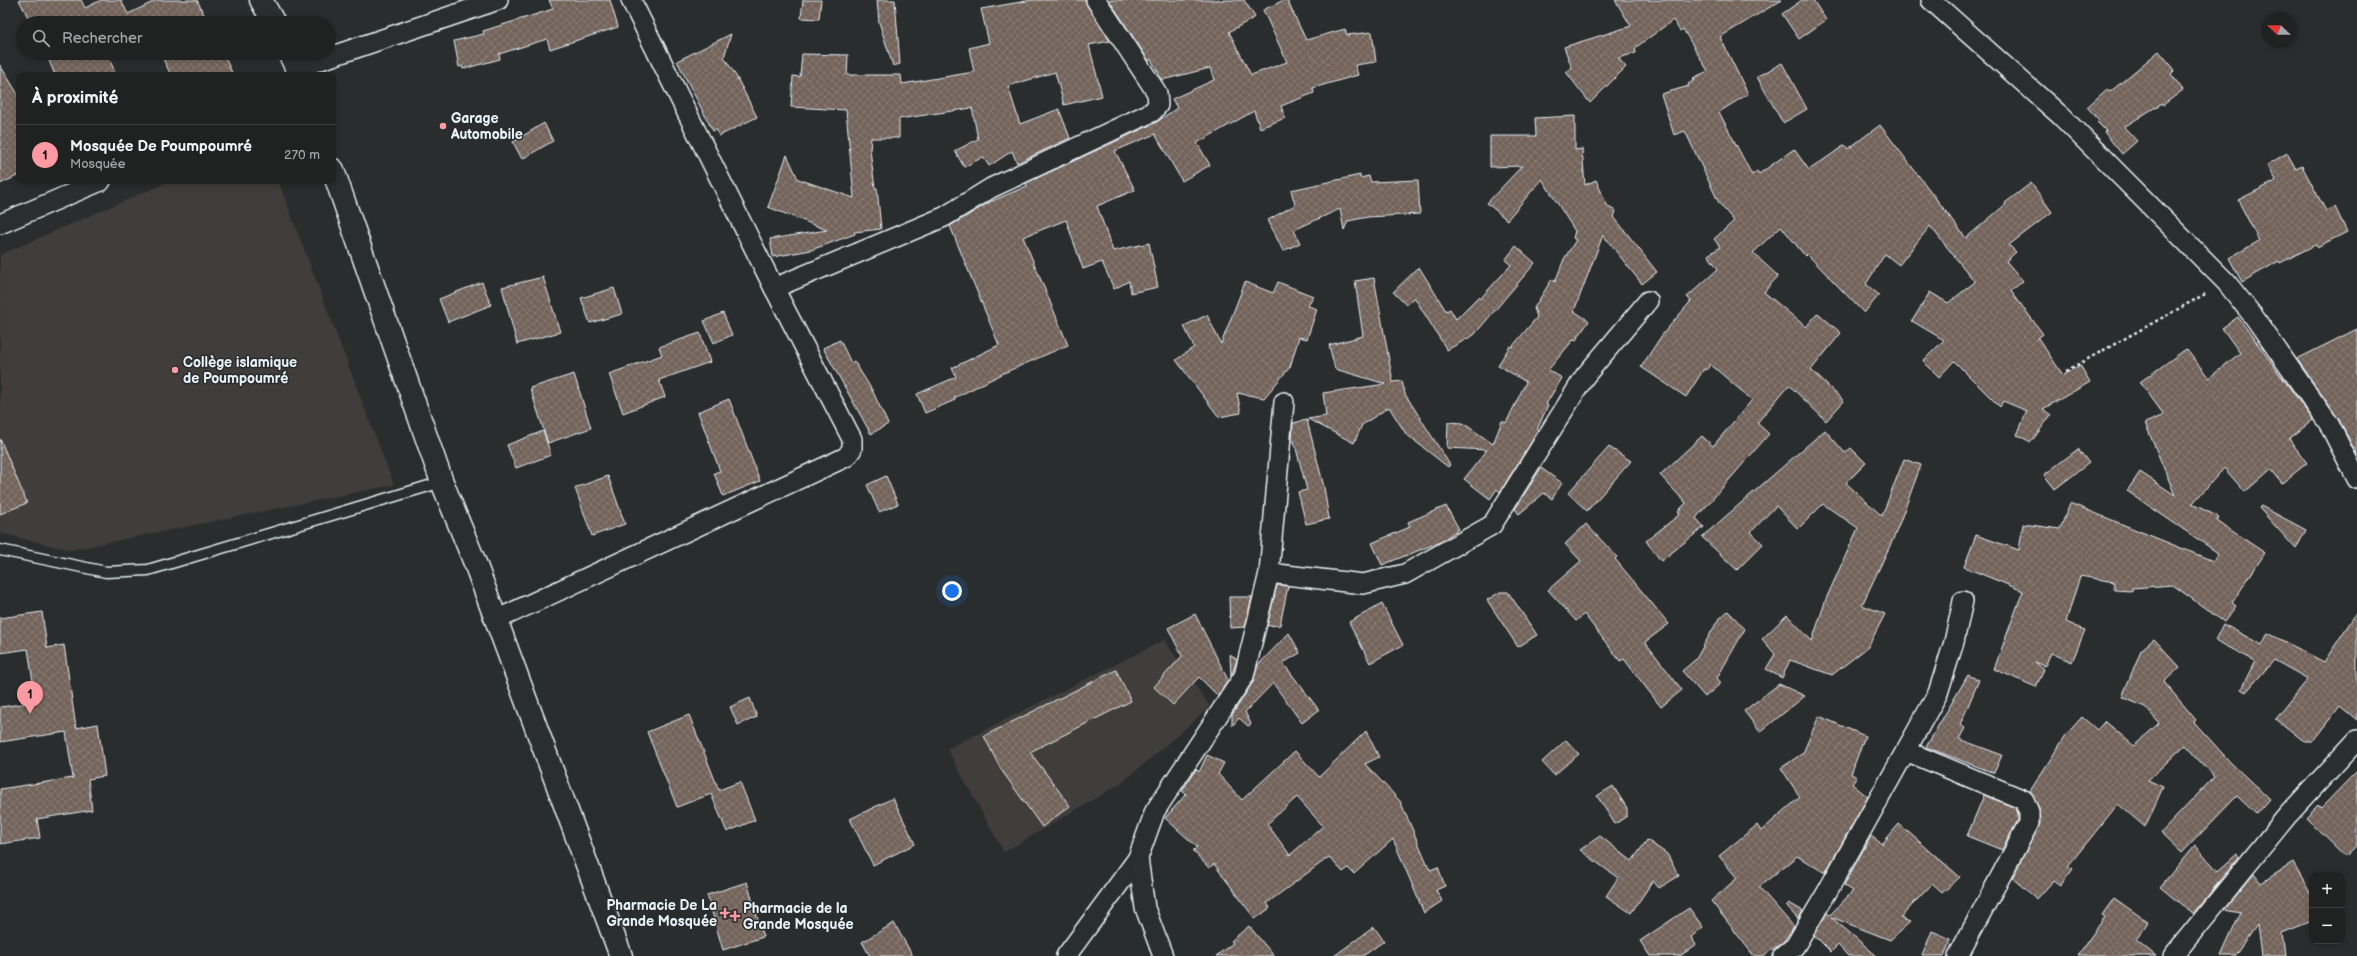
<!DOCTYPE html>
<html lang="fr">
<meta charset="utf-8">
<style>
:root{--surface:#202222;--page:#282a2a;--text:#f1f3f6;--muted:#a2a4a5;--line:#3d3f40;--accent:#ff9aa2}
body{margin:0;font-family:"Balsamiq Sans",sans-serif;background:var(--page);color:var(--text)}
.controls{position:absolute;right:12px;bottom:12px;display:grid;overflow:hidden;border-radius:8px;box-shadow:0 2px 6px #0003}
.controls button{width:36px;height:36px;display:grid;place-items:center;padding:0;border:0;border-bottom:1px solid var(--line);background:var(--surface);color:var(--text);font:20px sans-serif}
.compass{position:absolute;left:2261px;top:12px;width:36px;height:36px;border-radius:50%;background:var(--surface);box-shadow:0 2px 6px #0003;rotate:292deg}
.you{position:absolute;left:952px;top:591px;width:14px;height:14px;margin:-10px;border:3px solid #fff;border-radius:50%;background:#1a73e8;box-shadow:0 0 0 6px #1a73e833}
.badge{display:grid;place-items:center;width:26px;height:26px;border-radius:50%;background:var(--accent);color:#111;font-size:13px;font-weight:700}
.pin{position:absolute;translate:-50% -33px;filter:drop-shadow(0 1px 2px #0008)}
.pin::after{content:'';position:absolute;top:21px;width:14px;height:12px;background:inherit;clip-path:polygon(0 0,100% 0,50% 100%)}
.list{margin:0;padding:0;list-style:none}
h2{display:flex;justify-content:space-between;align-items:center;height:52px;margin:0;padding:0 16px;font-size:17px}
h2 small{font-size:13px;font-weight:400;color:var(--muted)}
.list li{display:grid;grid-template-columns:26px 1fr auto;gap:12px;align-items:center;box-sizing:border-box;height:60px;padding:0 16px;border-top:1px solid var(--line)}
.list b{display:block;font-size:15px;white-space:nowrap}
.list p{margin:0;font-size:13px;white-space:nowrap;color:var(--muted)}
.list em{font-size:13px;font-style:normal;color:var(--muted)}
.icon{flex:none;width:22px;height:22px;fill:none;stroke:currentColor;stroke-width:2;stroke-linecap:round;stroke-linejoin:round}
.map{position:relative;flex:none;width:2357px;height:956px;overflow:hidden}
.search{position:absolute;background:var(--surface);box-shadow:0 2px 6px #0003;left:16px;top:16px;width:320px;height:44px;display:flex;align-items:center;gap:10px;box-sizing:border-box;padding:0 14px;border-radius:22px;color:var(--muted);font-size:15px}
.panel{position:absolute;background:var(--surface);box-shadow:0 2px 6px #0003;left:16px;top:72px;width:320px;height:112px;border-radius:8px}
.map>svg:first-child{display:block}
</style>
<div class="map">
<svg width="2357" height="956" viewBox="0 0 2357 956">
<defs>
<pattern id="building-cross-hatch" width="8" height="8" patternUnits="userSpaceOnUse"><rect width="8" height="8" fill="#73645a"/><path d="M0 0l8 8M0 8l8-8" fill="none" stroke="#877b72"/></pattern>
</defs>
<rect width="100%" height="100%" fill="#2a2d2e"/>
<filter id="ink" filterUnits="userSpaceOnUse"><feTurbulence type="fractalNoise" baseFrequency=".025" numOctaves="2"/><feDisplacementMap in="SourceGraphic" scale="8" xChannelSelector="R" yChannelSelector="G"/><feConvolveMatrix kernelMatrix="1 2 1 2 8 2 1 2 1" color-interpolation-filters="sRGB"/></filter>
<g filter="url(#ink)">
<g fill="#403e3b">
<path d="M 170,181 L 278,181 L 394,485 L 70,550 L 0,533 L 0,255 Z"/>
<path d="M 1164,640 L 1210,707 L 1123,782 L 1004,852 L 947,749 Z"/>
</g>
<g fill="url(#building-cross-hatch)" stroke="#e8f1f8" fill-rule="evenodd">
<path d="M 19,0 L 81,0 L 85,8 L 101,0 L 121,0 L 128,14 L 157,0 L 197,0 L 208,23 L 31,23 Z"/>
<path d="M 549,0 L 610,0 L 618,27 L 550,49 L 547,39 L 499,54 L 500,59 L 463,69 L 462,66 L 459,67 L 454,41 L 484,34 L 483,31 L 553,9 Z"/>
<path d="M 803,0 L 821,0 L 819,19 L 801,18 Z"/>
<path d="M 877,0 L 895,0 L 900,64 L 893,66 L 879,22 Z"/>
<path d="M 1032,0 L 1085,0 L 1110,41 L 1089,45 L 1102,96 L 1064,105 L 1055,72 L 1008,86 L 1020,124 L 1059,109 L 1070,138 L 1017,163 L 1012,151 L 989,166 L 983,157 L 964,167 L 955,151 L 978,139 L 972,108 L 899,119 L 899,138 L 871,138 L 870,150 L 875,188 L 877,188 L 881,229 L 854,232 L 855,234 L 811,250 L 773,257 L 770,239 L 827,230 L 768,207 L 787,155 L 798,179 L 854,198 L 846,110 L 791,107 L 793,76 L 800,77 L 802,54 L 848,55 L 847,75 L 901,75 L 902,84 L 974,72 L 969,48 L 989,43 L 981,9 Z"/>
<path d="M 1109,0 L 1244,0 L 1255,17 L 1229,32 L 1251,75 L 1287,62 L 1263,10 L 1284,0 L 1287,0 L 1306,40 L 1345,29 L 1347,35 L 1372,32 L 1376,62 L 1355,65 L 1358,75 L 1313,88 L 1314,93 L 1281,106 L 1285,118 L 1260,128 L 1254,111 L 1197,143 L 1210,165 L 1182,181 L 1155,134 L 1115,151 L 1135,190 L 1097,206 L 1113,251 L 1149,243 L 1158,287 L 1131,293 L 1129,281 L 1114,289 L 1102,262 L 1083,269 L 1066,220 L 1023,237 L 1068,345 L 1006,372 L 954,398 L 955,400 L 925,413 L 917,394 L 956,377 L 952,368 L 999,345 L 950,226 L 990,202 L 1027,186 L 1026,183 L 1155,123 L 1177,108 L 1172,99 L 1214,80 L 1210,68 L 1162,80 L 1151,59 L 1149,61 Z"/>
<path d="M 1615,0 L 1782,0 L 1720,37 L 1748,94 L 1719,112 L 1752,175 L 1757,171 L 1759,174 L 1794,149 L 1809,170 L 1845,145 L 1848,149 L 1880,125 L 1966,238 L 2006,204 L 2005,203 L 2031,183 L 2052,212 L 2009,245 L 2016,252 L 2006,261 L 2023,281 L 2011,291 L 2043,334 L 2038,338 L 2063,375 L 2080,365 L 2090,382 L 2043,409 L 2051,415 L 2031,442 L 2017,435 L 2027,411 L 2003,401 L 2000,407 L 1954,361 L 1939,377 L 1923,361 L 1944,340 L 1912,321 L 1930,292 L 1948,303 L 1975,282 L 1930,226 L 1899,265 L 1885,254 L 1866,284 L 1879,295 L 1864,313 L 1807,254 L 1805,256 L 1781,226 L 1753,253 L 1778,276 L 1764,292 L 1806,327 L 1818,313 L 1841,333 L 1811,370 L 1844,401 L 1826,421 L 1789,385 L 1757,423 L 1769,434 L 1696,518 L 1704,527 L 1661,561 L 1646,541 L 1680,514 L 1678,511 L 1686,503 L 1660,475 L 1702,436 L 1713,446 L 1752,400 L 1710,364 L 1707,370 L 1704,369 L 1686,397 L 1641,367 L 1662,335 L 1691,301 L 1687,297 L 1718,269 L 1708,255 L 1720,247 L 1714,239 L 1734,221 L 1719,203 L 1685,131 L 1674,135 L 1661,94 L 1689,86 L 1688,84 L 1695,80 L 1693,78 L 1708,71 L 1683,29 L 1680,31 L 1673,20 L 1635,48 L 1636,53 L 1618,58 L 1626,67 L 1590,103 L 1566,72 L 1572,68 L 1564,47 L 1631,26 Z"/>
<path d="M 1802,0 L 1813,0 L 1826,20 L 1799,39 L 1782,14 Z"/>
<path d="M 731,34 L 724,57 L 736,76 L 757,117 L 719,136 L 716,129 L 713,131 L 677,61 Z"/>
<path d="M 2159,51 L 2175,70 L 2171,74 L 2183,90 L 2163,105 L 2162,103 L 2124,127 L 2137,141 L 2122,154 L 2104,132 L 2106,131 L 2097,122 L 2099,120 L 2087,107 L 2107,89 L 2110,92 Z"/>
<path d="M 54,53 L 107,53 L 116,75 L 55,75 L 47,56 Z"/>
<path d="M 160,53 L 223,53 L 233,75 L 171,75 Z"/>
<path d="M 1782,63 L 1807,109 L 1783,123 L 1757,77 Z"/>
<path d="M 0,65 L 19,96 L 19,175 L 0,184 Z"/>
<path d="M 1575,116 L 1575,150 L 1582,149 L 1585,185 L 1596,180 L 1608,207 L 1616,211 L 1614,217 L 1657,272 L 1642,284 L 1603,235 L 1574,311 L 1589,321 L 1576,340 L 1574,339 L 1548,370 L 1562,378 L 1546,404 L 1548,405 L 1532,441 L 1500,492 L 1497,489 L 1490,499 L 1464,479 L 1487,450 L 1447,448 L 1448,422 L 1463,423 L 1493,444 L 1502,421 L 1506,423 L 1526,382 L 1498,365 L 1510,346 L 1512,347 L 1537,317 L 1534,308 L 1552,279 L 1555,282 L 1564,259 L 1576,240 L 1573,238 L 1575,231 L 1542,179 L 1507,220 L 1487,203 L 1522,166 L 1490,167 L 1490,136 L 1536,136 L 1535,118 Z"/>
<path d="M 544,123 L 553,141 L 522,159 L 513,142 Z"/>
<path d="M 2287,153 L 2296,169 L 2302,166 L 2326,211 L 2335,207 L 2347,232 L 2317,247 L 2315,245 L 2280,263 L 2279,261 L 2242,282 L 2229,258 L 2259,241 L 2238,200 L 2274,182 L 2276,180 L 2267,165 Z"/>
<path d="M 1360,175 L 1360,178 L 1369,176 L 1371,182 L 1418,180 L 1420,214 L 1368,217 L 1348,221 L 1344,230 L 1340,209 L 1294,230 L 1300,243 L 1283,251 L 1268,220 L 1295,205 L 1291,190 Z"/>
<path d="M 1516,246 L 1535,263 L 1474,335 L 1447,350 L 1414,297 L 1406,305 L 1393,292 L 1419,267 L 1446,311 L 1450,309 L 1456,319 L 1478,297 L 1480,299 L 1511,265 L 1505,260 Z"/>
<path d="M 543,277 L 560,332 L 517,344 L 502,287 Z"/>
<path d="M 1374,278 L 1393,382 L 1402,381 L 1405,394 L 1450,465 L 1448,467 L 1406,434 L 1389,407 L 1362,425 L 1354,443 L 1308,419 L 1326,416 L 1323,393 L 1386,384 L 1335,369 L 1329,345 L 1363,336 L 1355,281 Z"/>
<path d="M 482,282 L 491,305 L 448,322 L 439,299 Z"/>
<path d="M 1245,282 L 1273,293 L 1278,282 L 1313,296 L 1308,306 L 1317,309 L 1307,339 L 1299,337 L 1290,367 L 1264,398 L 1237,393 L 1241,413 L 1219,417 L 1176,360 L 1194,347 L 1184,326 L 1207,315 L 1221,344 Z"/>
<path d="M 614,288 L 622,314 L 590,323 L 581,298 Z"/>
<path d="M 723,313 L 732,335 L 714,343 L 704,321 Z"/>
<path d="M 2238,317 L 2313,420 L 2289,439 L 2307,463 L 2282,483 L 2271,469 L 2245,492 L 2224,468 L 2192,504 L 2219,517 L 2217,521 L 2265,553 L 2232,603 L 2236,606 L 2224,622 L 2173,585 L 2132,588 L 2132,591 L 2114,590 L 2114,582 L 2080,576 L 2066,622 L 2085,630 L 2072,662 L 2051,653 L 2045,666 L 2035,662 L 2044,670 L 2036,687 L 1994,669 L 2023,591 L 1964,567 L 1976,535 L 2019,550 L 2023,524 L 2060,529 L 2070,503 L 2213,561 L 2218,553 L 2127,491 L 2140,472 L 2175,495 L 2145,423 L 2164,415 L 2140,382 L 2186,349 L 2209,378 L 2240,353 L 2222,328 Z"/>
<path d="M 2357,329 L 2357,455 L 2338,418 L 2297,359 Z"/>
<path d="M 700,333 L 710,362 L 659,380 L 665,397 L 623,413 L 609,374 L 662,355 L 659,347 Z"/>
<path d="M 840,340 L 851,363 L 854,361 L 872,390 L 888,424 L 871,434 L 823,348 Z"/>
<path d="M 574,374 L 591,428 L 548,443 L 530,388 Z"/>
<path d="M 729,399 L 760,481 L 723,496 L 714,473 L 720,471 L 698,412 Z"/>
<path d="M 1307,420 L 1324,487 L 1329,519 L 1306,524 L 1298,492 L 1307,490 L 1294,441 L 1292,441 L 1293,423 Z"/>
<path d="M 1825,430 L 1845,453 L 1851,448 L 1866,463 L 1846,483 L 1882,516 L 1904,459 L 1921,465 L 1895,535 L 1862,605 L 1885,614 L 1868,647 L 1832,675 L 1790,660 L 1782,678 L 1766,669 L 1775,654 L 1762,639 L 1787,615 L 1812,641 L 1826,599 L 1858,528 L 1823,504 L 1798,529 L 1776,506 L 1751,532 L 1763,544 L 1737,570 L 1702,537 Z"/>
<path d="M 543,431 L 551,455 L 516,468 L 507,445 Z"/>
<path d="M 0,439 L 27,503 L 0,514 Z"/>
<path d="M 1609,447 L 1631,461 L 1587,511 L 1568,493 Z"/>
<path d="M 2078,449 L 2089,463 L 2055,489 L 2044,475 Z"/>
<path d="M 1541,468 L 1562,483 L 1552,499 L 1544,493 L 1519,514 L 1515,509 Z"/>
<path d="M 608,476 L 625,524 L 592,536 L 575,488 Z"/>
<path d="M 886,476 L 898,504 L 879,512 L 867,485 Z"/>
<path d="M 1446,506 L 1459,529 L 1440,542 L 1382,565 L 1372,543 L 1410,527 L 1408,522 Z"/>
<path d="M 2261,506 L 2306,530 L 2296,549 L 2259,508 Z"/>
<path d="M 1586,524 L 1617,557 L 1615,559 L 1669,624 L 1645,642 L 1682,690 L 1661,707 L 1624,659 L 1620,661 L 1584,614 L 1576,621 L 1548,590 L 1581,561 L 1565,544 Z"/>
<path d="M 1277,585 L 1288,586 L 1280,625 L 1267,626 Z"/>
<path d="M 1500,592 L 1508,592 L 1537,635 L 1518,647 L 1487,600 Z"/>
<path d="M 1229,597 L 1252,597 L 1245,627 L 1230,628 Z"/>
<path d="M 1382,604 L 1403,645 L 1370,663 L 1349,622 Z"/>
<path d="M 1728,611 L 1745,629 L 1717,678 L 1721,683 L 1705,697 L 1682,671 L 1696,659 L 1718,620 Z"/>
<path d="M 42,612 L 47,648 L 64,645 L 76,728 L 98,724 L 105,776 L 88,779 L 92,810 L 37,819 L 40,838 L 0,844 L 0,789 L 73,778 L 66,732 L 0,742 L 0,707 L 36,702 L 28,649 L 0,653 L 0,618 Z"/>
<path d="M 2357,612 L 2357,720 L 2340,706 L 2312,742 L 2305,742 L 2276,719 L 2308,679 L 2274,660 L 2246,692 L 2241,689 L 2255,661 L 2215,640 L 2223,624 L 2262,645 L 2268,633 L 2324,662 Z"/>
<path d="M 1195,614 L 1228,680 L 1218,696 L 1199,677 L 1173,705 L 1154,687 L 1182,656 L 1168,628 Z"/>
<path d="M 1289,633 L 1300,653 L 1283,663 L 1319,710 L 1302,723 L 1273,683 L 1245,712 L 1251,724 L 1248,726 L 1239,718 L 1232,726 L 1232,715 L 1253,682 L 1258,665 Z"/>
<path d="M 2154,639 L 2180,667 L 2164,682 L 2196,720 L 2194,722 L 2231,763 L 2269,799 L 2256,814 L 2237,796 L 2182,853 L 2161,833 L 2214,777 L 2185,745 L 2148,780 L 2163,787 L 2145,827 L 2118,804 L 2068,866 L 2073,869 L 2060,886 L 2053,881 L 2037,899 L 2012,878 L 2040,823 L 2039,808 L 2030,791 L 2066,735 L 2082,717 L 2097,730 L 2105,721 L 2134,746 L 2159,723 L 2145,707 L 2122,697 L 2141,650 Z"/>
<path d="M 1230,654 L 1237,660 L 1231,676 Z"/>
<path d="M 1116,670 L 1131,701 L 1030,752 L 1070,806 L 1042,827 L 1000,768 L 984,736 Z"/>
<path d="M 1968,675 L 1979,680 L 1960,725 L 1965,728 L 1959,739 L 2002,755 L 1994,773 L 1926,747 Z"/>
<path d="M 1779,684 L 1805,696 L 1760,732 L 1744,711 Z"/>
<path d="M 750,698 L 757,717 L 738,725 L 730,707 Z"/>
<path d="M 689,715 L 719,790 L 740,782 L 755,820 L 727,832 L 711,794 L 677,807 L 647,732 Z"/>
<path d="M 1819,716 L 1865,736 L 1851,774 L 1857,777 L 1852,784 L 1868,797 L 1825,873 L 1797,856 L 1759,887 L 1794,927 L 1783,942 L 1763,956 L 1754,956 L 1711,901 L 1737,878 L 1719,856 L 1757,825 L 1761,831 L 1800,797 L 1781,768 L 1803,753 Z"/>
<path d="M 1366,731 L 1379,757 L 1365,764 L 1400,801 L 1430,870 L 1438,867 L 1445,886 L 1436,890 L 1442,901 L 1424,913 L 1393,839 L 1354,874 L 1348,868 L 1343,872 L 1329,857 L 1267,903 L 1270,908 L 1255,919 L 1214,864 L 1209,868 L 1193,851 L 1197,847 L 1165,818 L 1186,794 L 1182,791 L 1196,769 L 1199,772 L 1207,755 L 1224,763 L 1218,774 L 1242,800 L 1295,751 L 1319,777 ZM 1297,797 L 1323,826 L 1290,855 L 1267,824 Z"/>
<path d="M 1566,740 L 1579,754 L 1554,775 L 1542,762 Z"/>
<path d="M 2357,771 L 2357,846 L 2346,857 L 2306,818 L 2318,805 L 2321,808 Z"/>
<path d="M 1613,786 L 1627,808 L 1627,816 L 1615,824 L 1597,796 Z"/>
<path d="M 1984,795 L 2016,808 L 2018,814 L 2018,820 L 2002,850 L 1967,836 Z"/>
<path d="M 893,798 L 915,844 L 873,865 L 850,819 Z"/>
<path d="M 1899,824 L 1960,877 L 1942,893 L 1932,884 L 1900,918 L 1910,922 L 1890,940 L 1831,917 L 1877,956 L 1848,956 L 1838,945 L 1831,952 L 1814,935 L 1827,913 L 1830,915 L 1853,891 L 1844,885 L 1871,836 L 1882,844 Z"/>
<path d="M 1600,836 L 1632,861 L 1647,840 L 1667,854 L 1679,876 L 1659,888 L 1653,881 L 1631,913 L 1606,896 L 1618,878 L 1580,850 Z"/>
<path d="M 2195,845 L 2218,871 L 2237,854 L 2239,857 L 2193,914 L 2160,887 Z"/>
<path d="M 2293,863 L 2312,896 L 2312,921 L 2282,933 L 2285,956 L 2261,956 L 2257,925 L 2235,956 L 2221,956 L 2241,912 L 2225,909 L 2254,874 L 2261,883 Z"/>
<path d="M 747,882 L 763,937 L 723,950 L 707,895 Z"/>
<path d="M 2114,898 L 2148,922 L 2136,940 L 2156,956 L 2077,956 L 2105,917 L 2102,915 Z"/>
<path d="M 1789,903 L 1803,911 L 1798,919 L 1786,906 Z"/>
<path d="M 1689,908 L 1703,927 L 1691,937 L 1696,945 L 1680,956 L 1650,956 L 1640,941 Z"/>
<path d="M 894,923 L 913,956 L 870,956 L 862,942 Z"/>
<path d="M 1249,926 L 1274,956 L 1216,956 L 1233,943 L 1231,941 Z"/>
<path d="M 1374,927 L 1384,941 L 1363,956 L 1334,956 Z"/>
<path d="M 1932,931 L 1951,939 L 1944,956 L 1922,956 Z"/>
</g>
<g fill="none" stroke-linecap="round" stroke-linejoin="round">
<g stroke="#e8f1f8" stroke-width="13">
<path id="lane" d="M 0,550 L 106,572 L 148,570 L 442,482"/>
</g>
<g stroke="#e8f1f8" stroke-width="22">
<g id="street">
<path d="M 631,0 L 774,288 L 944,217 L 991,188 L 1152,112 L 1158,105 L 1157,93 L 1096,0"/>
<path d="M 1931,0 L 2061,116 L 2226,282 L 2254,317 L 2329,424 L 2357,479"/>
<path d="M 297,68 L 498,0"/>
<path d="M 0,224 L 101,181"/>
<path d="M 1269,573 L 1363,584 L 1405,574 L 1492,525 L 1585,376 L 1648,301"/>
<path d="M 496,620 L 846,457 L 852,449 L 852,439 L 774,288"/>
<path d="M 1906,751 L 2024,800 L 2029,812 L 2029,823 L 1958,956"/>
<path d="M 1066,956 L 1138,858"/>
<path d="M 1163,956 L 1145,908 L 1138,858 L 1155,811 L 1244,676 L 1269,573 L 1284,402"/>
<path d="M 1783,956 L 1795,946 L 1827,892 L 1938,693 L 1954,642 L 1963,601"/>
<path d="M 2173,956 L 2287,816 L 2357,740"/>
</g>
</g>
<g stroke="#e8f1f8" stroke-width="25">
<g id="secondary">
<path d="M 261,0 L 274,23"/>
<path d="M 289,53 L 300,75"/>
<path d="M 333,170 L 442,482 L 475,563 L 621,956"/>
</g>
</g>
<path stroke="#e8f1f8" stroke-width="2.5" stroke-dasharray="3 3" stroke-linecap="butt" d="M 2066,371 L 2207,293"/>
<use href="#lane" stroke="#2a2d2e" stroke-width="10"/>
<use href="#street" stroke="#2a2d2e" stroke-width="19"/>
<use href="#secondary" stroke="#2a2d2e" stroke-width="22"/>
</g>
</g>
<g fill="#ff9aa2" stroke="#2a2d2e" stroke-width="1.5">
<circle cx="443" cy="126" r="4"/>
<circle cx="175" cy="370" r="4"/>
<path d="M723 907h4v4h4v4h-4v4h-4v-4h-4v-4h4z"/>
<path d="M733 910h4v4h4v4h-4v4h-4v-4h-4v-4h4z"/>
</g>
<g text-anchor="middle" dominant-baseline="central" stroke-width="3" stroke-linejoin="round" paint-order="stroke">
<g font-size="14" font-weight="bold" fill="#e8f1f8" stroke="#2a2d2e" text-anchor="start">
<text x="451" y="118">Garage<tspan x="451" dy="16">Automobile</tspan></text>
<text x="183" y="362">Collège islamique<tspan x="183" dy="16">de Poumpoumré</tspan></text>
<text x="717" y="905" text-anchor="end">Pharmacie De La<tspan x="717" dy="16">Grande Mosquée</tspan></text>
<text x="743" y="908">Pharmacie de la<tspan x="743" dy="16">Grande Mosquée</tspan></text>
</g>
</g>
</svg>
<div class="controls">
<button>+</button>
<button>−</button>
</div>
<svg class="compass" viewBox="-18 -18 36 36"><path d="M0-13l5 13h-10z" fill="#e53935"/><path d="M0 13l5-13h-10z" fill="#a2a4a5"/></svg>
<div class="you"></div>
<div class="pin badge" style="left:30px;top:714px">1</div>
<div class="search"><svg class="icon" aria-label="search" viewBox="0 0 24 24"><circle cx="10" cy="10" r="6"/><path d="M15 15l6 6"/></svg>Rechercher</div>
<section class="panel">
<h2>À proximité<small></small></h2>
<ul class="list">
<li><span class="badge">1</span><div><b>Mosquée De Poumpoumré</b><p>Mosquée</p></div><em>270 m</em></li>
</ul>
</section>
</div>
